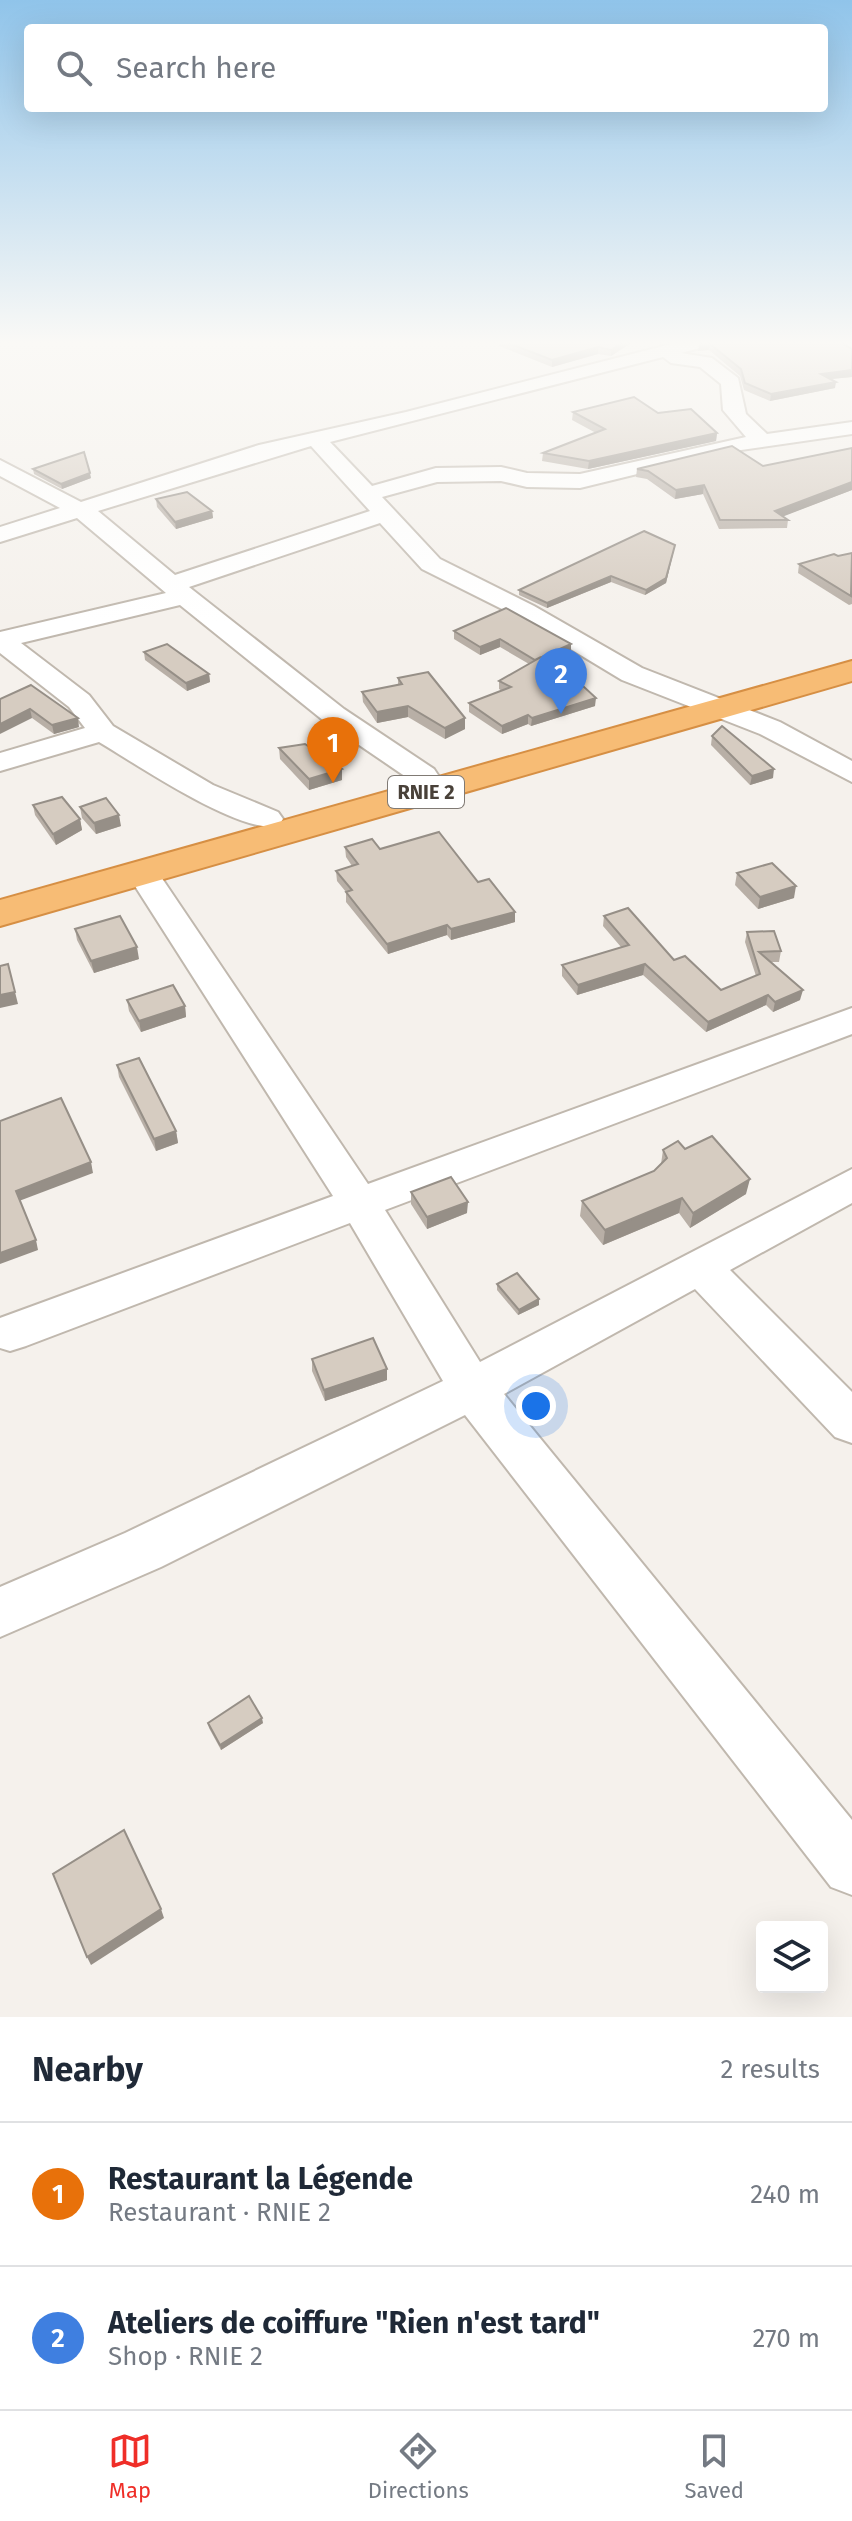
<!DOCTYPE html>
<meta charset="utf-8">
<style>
:root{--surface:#fff;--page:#f6f6f7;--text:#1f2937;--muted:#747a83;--line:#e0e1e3;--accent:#ef2e28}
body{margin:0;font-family:"Fira Sans",sans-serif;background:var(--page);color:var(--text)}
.controls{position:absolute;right:24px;bottom:24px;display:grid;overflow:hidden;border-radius:8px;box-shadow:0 8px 32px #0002}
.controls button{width:72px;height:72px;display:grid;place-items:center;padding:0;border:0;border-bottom:2px solid var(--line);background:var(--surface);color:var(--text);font:40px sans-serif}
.you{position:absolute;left:536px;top:1406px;width:28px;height:28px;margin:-20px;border:6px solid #fff;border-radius:50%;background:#1a73e8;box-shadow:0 0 0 12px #1a73e833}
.badge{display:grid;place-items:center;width:52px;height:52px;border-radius:50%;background:var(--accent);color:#fff;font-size:26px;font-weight:700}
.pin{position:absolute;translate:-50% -66px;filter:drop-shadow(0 2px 4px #0008)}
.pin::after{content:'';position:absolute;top:42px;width:28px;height:24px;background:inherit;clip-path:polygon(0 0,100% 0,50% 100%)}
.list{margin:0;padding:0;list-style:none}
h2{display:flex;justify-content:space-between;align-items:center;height:104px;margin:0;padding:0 32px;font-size:34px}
h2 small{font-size:26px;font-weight:400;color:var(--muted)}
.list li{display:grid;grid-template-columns:52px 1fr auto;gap:24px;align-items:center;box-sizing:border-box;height:144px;padding:0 32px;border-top:2px solid var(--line)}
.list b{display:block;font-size:30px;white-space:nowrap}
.list p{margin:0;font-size:26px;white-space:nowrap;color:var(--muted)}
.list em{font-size:26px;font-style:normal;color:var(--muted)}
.icon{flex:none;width:44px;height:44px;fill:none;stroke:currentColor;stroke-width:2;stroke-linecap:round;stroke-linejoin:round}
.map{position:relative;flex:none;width:852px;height:2017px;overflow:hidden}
.search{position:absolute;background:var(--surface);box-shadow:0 8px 32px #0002;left:24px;right:24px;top:24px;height:88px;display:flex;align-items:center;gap:20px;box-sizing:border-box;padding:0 28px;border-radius:8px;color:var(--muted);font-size:30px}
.sheet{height:392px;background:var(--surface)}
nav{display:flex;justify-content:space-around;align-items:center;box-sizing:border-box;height:112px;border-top:2px solid var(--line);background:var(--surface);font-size:22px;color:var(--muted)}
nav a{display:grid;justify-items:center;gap:4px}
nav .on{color:var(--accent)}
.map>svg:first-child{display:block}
</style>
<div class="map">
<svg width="852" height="2017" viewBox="0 0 852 2017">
<rect width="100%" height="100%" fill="#f5f1ec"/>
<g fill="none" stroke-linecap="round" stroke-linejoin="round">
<g stroke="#c0b8ae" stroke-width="4">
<g id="minor">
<path d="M 683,341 L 713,341 L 711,345 L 681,353 L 712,358 L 738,378 L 746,414 L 767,434 L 852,422 L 852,434 L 727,452 L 580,488 L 527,487 L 501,481 L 437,482 L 382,497 L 440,559 L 534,606 L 642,668 L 780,722 L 852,761 L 852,782 L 760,734 L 622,680 L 516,616 L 422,569 L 380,523 L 189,587 L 344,709 L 434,769 L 438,775 L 434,781 L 412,781 L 324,721 L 180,605 L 21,643 L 89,695 L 113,726 L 213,785 L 278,812 L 283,819 L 278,826 C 240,835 135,763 99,742 L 0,771 L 0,753 L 85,728 L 69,707 L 0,653 L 0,632 L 166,593 L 77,518 L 0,542 L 0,527 L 60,508 L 0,476 L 0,460 L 81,502 L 259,445 L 406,412 ZM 663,357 L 671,363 L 700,367 L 721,384 L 723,410 L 746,437 L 580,474 L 527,473 L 501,467 L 436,468 L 372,486 L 330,442 ZM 311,446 L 370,511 L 175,575 L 98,511 Z"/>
<path d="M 830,341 L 852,341 L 852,353 Z"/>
<path d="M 142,862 L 153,865 L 368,1184 L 852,1008 L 852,1034 L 385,1210 L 480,1362 L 852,1169 L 852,1203 L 730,1270 L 852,1392 L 852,1443 L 835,1437 L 695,1289 L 504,1394 L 852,1820 L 852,1895 L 831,1887 L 465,1415 L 161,1567 L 0,1637 L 0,1587 L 125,1533 L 443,1381 L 350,1223 L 26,1346 L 10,1351 L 0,1348 L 0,1318 L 333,1196 L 126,872 L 131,865 Z"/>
</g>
</g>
<g stroke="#d68f44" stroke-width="4">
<path id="highway" d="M 852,661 L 852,681 L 0,926 L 0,900 Z"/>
</g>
<use href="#minor" fill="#fff" fill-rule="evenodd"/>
<use href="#highway" fill="#f7bc75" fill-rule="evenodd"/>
</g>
<g fill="#b8afa6">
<path d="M 499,341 L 634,341 L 611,356 L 598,354 L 552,367 L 499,346 Z"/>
<path d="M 712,341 L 852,349 L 852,377 L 831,379 L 835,388 L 770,401 L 744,390 L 740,376 L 709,350 L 698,351 Z"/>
<path d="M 573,412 L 658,413 L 717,433 L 716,441 L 588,469 L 542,461 L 543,453 L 596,433 L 572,420 Z"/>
<path d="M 763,466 L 852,490 L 783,516 L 788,520 L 787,528 L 719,529 L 703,494 L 675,499 L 647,479 L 636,477 L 637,469 Z"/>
<path d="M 33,469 L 91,478 L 62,489 L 34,474 Z"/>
<path d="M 156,499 L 212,511 L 213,518 L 176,529 L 157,507 Z"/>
<path d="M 674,550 L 666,583 L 645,595 L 611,582 L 547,608 L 519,595 L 519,590 Z"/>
<path d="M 852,553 L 852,604 L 849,605 L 798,573 L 799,564 Z"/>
<path d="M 454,631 L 571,652 L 551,661 L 576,672 L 576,680 L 595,706 L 531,726 L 528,724 L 502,734 L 469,712 L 469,703 L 502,691 L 499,689 L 499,681 L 529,664 L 500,647 L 480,655 L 454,639 Z"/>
<path d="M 144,652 L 209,674 L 210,682 L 187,691 L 145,660 Z"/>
<path d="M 398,678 L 465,729 L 445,739 L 408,717 L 377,723 L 363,702 L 362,692 L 398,685 Z"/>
<path d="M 0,699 L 79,727 L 54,734 L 32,718 Z"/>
<path d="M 712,736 L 773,778 L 750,785 L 711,745 Z"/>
<path d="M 279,748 L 342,780 L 309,790 L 280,759 Z"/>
<path d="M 33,805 L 80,819 L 82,830 L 56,845 L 35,815 Z"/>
<path d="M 80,807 L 121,826 L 96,834 L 82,818 Z"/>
<path d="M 345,847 L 380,849 L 478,882 L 515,922 L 451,940 L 447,935 L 388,954 L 346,902 L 346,892 L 337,881 L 336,871 L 352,866 L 346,857 Z"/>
<path d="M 737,873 L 794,898 L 758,909 L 735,885 Z"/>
<path d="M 604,916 L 721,990 L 756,976 L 745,942 L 747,932 L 781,951 L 779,962 L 770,962 L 800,1000 L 773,1012 L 766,1005 L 706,1032 L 643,975 L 577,995 L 562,976 L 562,965 L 621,947 L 603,926 Z"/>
<path d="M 75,929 L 139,959 L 94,973 L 77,940 Z"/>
<path d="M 127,1000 L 185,1006 L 186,1017 L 141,1032 L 129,1011 Z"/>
<path d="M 117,1065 L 176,1131 L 178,1143 L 156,1151 L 119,1077 Z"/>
<path d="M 685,1149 L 746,1194 L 690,1228 L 679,1213 L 603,1245 L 580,1216 L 582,1201 L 654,1171 L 661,1164 L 663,1150 Z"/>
<path d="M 411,1192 L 467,1213 L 427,1229 L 411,1204 Z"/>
<path d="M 497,1284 L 539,1299 L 539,1305 L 518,1315 L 497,1290 Z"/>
<path d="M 312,1359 L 387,1380 L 325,1401 L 312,1371 Z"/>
<path d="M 208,1723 L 263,1723 L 221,1750 L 209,1728 Z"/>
</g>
<g fill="#968f87">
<path d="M 625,341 L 634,341 L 611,356 L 611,350 Z"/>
<path d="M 710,344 L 709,350 L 698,351 L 699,345 Z"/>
<path d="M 598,347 L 598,354 L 552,367 L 552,360 Z"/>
<path d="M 852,370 L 852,377 L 820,380 L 821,374 Z"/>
<path d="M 836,382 L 835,388 L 770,401 L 771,394 Z"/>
<path d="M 717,433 L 716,441 L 588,469 L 589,461 Z"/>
<path d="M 90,473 L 91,478 L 62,489 L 61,484 Z"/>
<path d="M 852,482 L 852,490 L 774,520 L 775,511 Z"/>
<path d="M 704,485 L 703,494 L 675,499 L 676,490 Z"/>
<path d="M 212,511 L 213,518 L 176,529 L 175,522 Z"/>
<path d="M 675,545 L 666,583 L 645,595 L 646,590 Z"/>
<path d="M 611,576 L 611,582 L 547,608 L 547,603 Z"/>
<path d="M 500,639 L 500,647 L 480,655 L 480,647 Z"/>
<path d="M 571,644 L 571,652 L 541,665 L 542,657 Z"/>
<path d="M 209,674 L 210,682 L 187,691 L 186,683 Z"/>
<path d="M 596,698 L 595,706 L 531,726 L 532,718 Z"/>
<path d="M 408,706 L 408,717 L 377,723 L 377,712 Z"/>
<path d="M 30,709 L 32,718 L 0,734 L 0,724 Z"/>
<path d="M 528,715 L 528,724 L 502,734 L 502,726 Z"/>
<path d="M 78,718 L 79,727 L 54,734 L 52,725 Z"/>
<path d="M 465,718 L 465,729 L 445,739 L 445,728 Z"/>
<path d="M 342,769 L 342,780 L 309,790 L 309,779 Z"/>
<path d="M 774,769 L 773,778 L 750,785 L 752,776 Z"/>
<path d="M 119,815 L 121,826 L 96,834 L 94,823 Z"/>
<path d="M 80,819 L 82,830 L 56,845 L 53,834 Z"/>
<path d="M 796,886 L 794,898 L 758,909 L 760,897 Z"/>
<path d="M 515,912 L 515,922 L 451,940 L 451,929 Z"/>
<path d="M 447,925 L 447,935 L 388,954 L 387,944 Z"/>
<path d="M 137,947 L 139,959 L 94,973 L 91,961 Z"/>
<path d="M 645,964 L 643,975 L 577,995 L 578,985 Z"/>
<path d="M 803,990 L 800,1000 L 773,1012 L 775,1002 Z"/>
<path d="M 15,992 L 18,1004 L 0,1008 L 0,995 Z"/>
<path d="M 768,995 L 766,1005 L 706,1032 L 708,1022 Z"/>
<path d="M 185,1006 L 186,1017 L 141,1032 L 139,1021 Z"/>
<path d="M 176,1131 L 178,1143 L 156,1151 L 154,1139 Z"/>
<path d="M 91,1162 L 93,1173 L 19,1201 L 16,1191 Z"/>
<path d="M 750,1179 L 746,1194 L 690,1228 L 693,1213 Z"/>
<path d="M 682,1198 L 679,1213 L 603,1245 L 605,1230 Z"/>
<path d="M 468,1202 L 467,1213 L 427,1229 L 427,1217 Z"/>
<path d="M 36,1240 L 38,1250 L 0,1264 L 0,1253 Z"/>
<path d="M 539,1299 L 539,1305 L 518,1315 L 519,1310 Z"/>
<path d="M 387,1369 L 387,1380 L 325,1401 L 324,1390 Z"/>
<path d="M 262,1718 L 263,1723 L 221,1750 L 220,1745 Z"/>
<path d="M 161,1909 L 164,1918 L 91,1965 L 87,1957 Z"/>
</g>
<g fill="#d6ccc1" stroke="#968f87" stroke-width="2">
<path d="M 503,341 L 625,341 L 611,350 L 598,347 L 552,360 Z"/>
<path d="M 712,341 L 838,341 L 852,349 L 852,370 L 821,374 L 836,382 L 771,394 L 745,383 L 741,369 L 710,344 L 699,345 Z"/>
<path d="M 634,397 L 658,413 L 691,409 L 717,433 L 589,461 L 543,453 L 605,429 L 573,412 Z"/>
<path d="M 732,446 L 763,466 L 852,448 L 852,482 L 775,511 L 788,520 L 720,520 L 704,485 L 676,490 L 648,471 L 637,469 Z"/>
<path d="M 84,452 L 90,473 L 61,484 L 33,469 Z"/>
<path d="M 187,492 L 212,511 L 175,522 L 156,499 Z"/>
<path d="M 644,531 L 675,545 L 666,578 L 646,590 L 611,576 L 547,603 L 519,590 Z"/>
<path d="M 852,553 L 851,596 L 799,564 L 834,554 L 838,556 Z"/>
<path d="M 506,608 L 571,644 L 542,657 L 576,672 L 571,675 L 596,698 L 532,718 L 528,715 L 502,726 L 469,703 L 511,687 L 499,681 L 541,657 L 535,660 L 500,639 L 480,647 L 454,631 Z"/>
<path d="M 167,644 L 209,674 L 186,683 L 144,652 Z"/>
<path d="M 428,672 L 465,718 L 445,728 L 408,706 L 377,712 L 362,692 L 402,684 L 398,678 Z"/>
<path d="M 31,685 L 78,718 L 52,725 L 30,709 L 0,724 L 0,699 Z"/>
<path d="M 722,726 L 774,769 L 752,776 L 712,736 Z"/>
<path d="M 305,744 L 342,769 L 309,779 L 279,748 Z"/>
<path d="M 62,797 L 80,819 L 53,834 L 33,805 Z"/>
<path d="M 106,798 L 119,815 L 94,823 L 80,807 Z"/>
<path d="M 439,832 L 478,882 L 489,879 L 515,912 L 451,929 L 447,925 L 387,944 L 346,892 L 352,890 L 336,871 L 358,864 L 345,847 L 372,839 L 380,849 Z"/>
<path d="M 772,863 L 796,886 L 760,897 L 737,873 Z"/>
<path d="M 628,908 L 674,960 L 685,956 L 721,990 L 760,974 L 747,932 L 774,931 L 781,951 L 759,952 L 803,990 L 775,1002 L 768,995 L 708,1022 L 645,964 L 578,985 L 562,965 L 629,945 L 604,916 Z"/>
<path d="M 120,916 L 137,947 L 91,961 L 75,929 Z"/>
<path d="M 8,964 L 15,992 L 0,995 L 0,966 Z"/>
<path d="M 173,985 L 185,1006 L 139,1021 L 127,1000 Z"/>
<path d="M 139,1058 L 176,1131 L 154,1139 L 117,1065 Z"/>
<path d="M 61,1098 L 91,1162 L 16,1191 L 36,1240 L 0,1253 L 0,1121 Z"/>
<path d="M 712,1136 L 750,1179 L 693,1213 L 682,1198 L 605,1230 L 582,1201 L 654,1171 L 667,1158 L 663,1150 L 678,1141 L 685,1149 Z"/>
<path d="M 451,1177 L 468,1202 L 427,1217 L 411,1192 Z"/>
<path d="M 517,1273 L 539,1299 L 519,1310 L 497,1284 Z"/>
<path d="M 373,1338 L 387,1369 L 324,1390 L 312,1359 Z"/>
<path d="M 249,1696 L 262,1718 L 220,1745 L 208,1723 Z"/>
<path d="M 124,1830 L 161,1909 L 87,1957 L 53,1874 Z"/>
</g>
<linearGradient id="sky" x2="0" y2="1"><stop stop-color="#90c4ea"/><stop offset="0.55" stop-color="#faf9f6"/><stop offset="1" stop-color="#faf9f6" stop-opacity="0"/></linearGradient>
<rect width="852" height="623" fill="url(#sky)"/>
<g text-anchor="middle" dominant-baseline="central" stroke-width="8" stroke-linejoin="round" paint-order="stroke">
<rect fill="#fff" stroke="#807a74" stroke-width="2" x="388" y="776" width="76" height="32" rx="6"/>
<g font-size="20" font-weight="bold" fill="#494139">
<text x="426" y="792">RNIE 2</text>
</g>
</g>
</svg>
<div class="controls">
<button><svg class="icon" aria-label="layers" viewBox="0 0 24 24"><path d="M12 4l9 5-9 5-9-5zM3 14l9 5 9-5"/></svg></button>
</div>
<div class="you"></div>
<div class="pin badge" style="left:333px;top:783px;background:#e8710a">1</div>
<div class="pin badge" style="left:561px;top:714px;background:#3f7fe0">2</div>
<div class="search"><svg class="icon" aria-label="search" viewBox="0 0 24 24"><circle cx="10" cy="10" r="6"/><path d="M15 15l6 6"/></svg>Search here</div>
</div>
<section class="sheet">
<h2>Nearby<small>2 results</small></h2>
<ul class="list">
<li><span class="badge" style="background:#e8710a">1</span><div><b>Restaurant la Légende</b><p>Restaurant · RNIE 2</p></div><em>240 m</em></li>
<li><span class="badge" style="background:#3f7fe0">2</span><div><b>Ateliers de coiffure &quot;Rien n'est tard&quot;</b><p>Shop · RNIE 2</p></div><em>270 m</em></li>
</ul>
</section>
<nav>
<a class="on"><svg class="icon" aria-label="map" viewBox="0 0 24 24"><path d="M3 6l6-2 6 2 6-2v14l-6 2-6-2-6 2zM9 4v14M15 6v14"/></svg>Map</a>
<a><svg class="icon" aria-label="directions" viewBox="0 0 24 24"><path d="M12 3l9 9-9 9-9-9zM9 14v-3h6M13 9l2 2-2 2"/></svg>Directions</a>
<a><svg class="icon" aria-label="saved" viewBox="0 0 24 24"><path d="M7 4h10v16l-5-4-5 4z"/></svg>Saved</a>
</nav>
